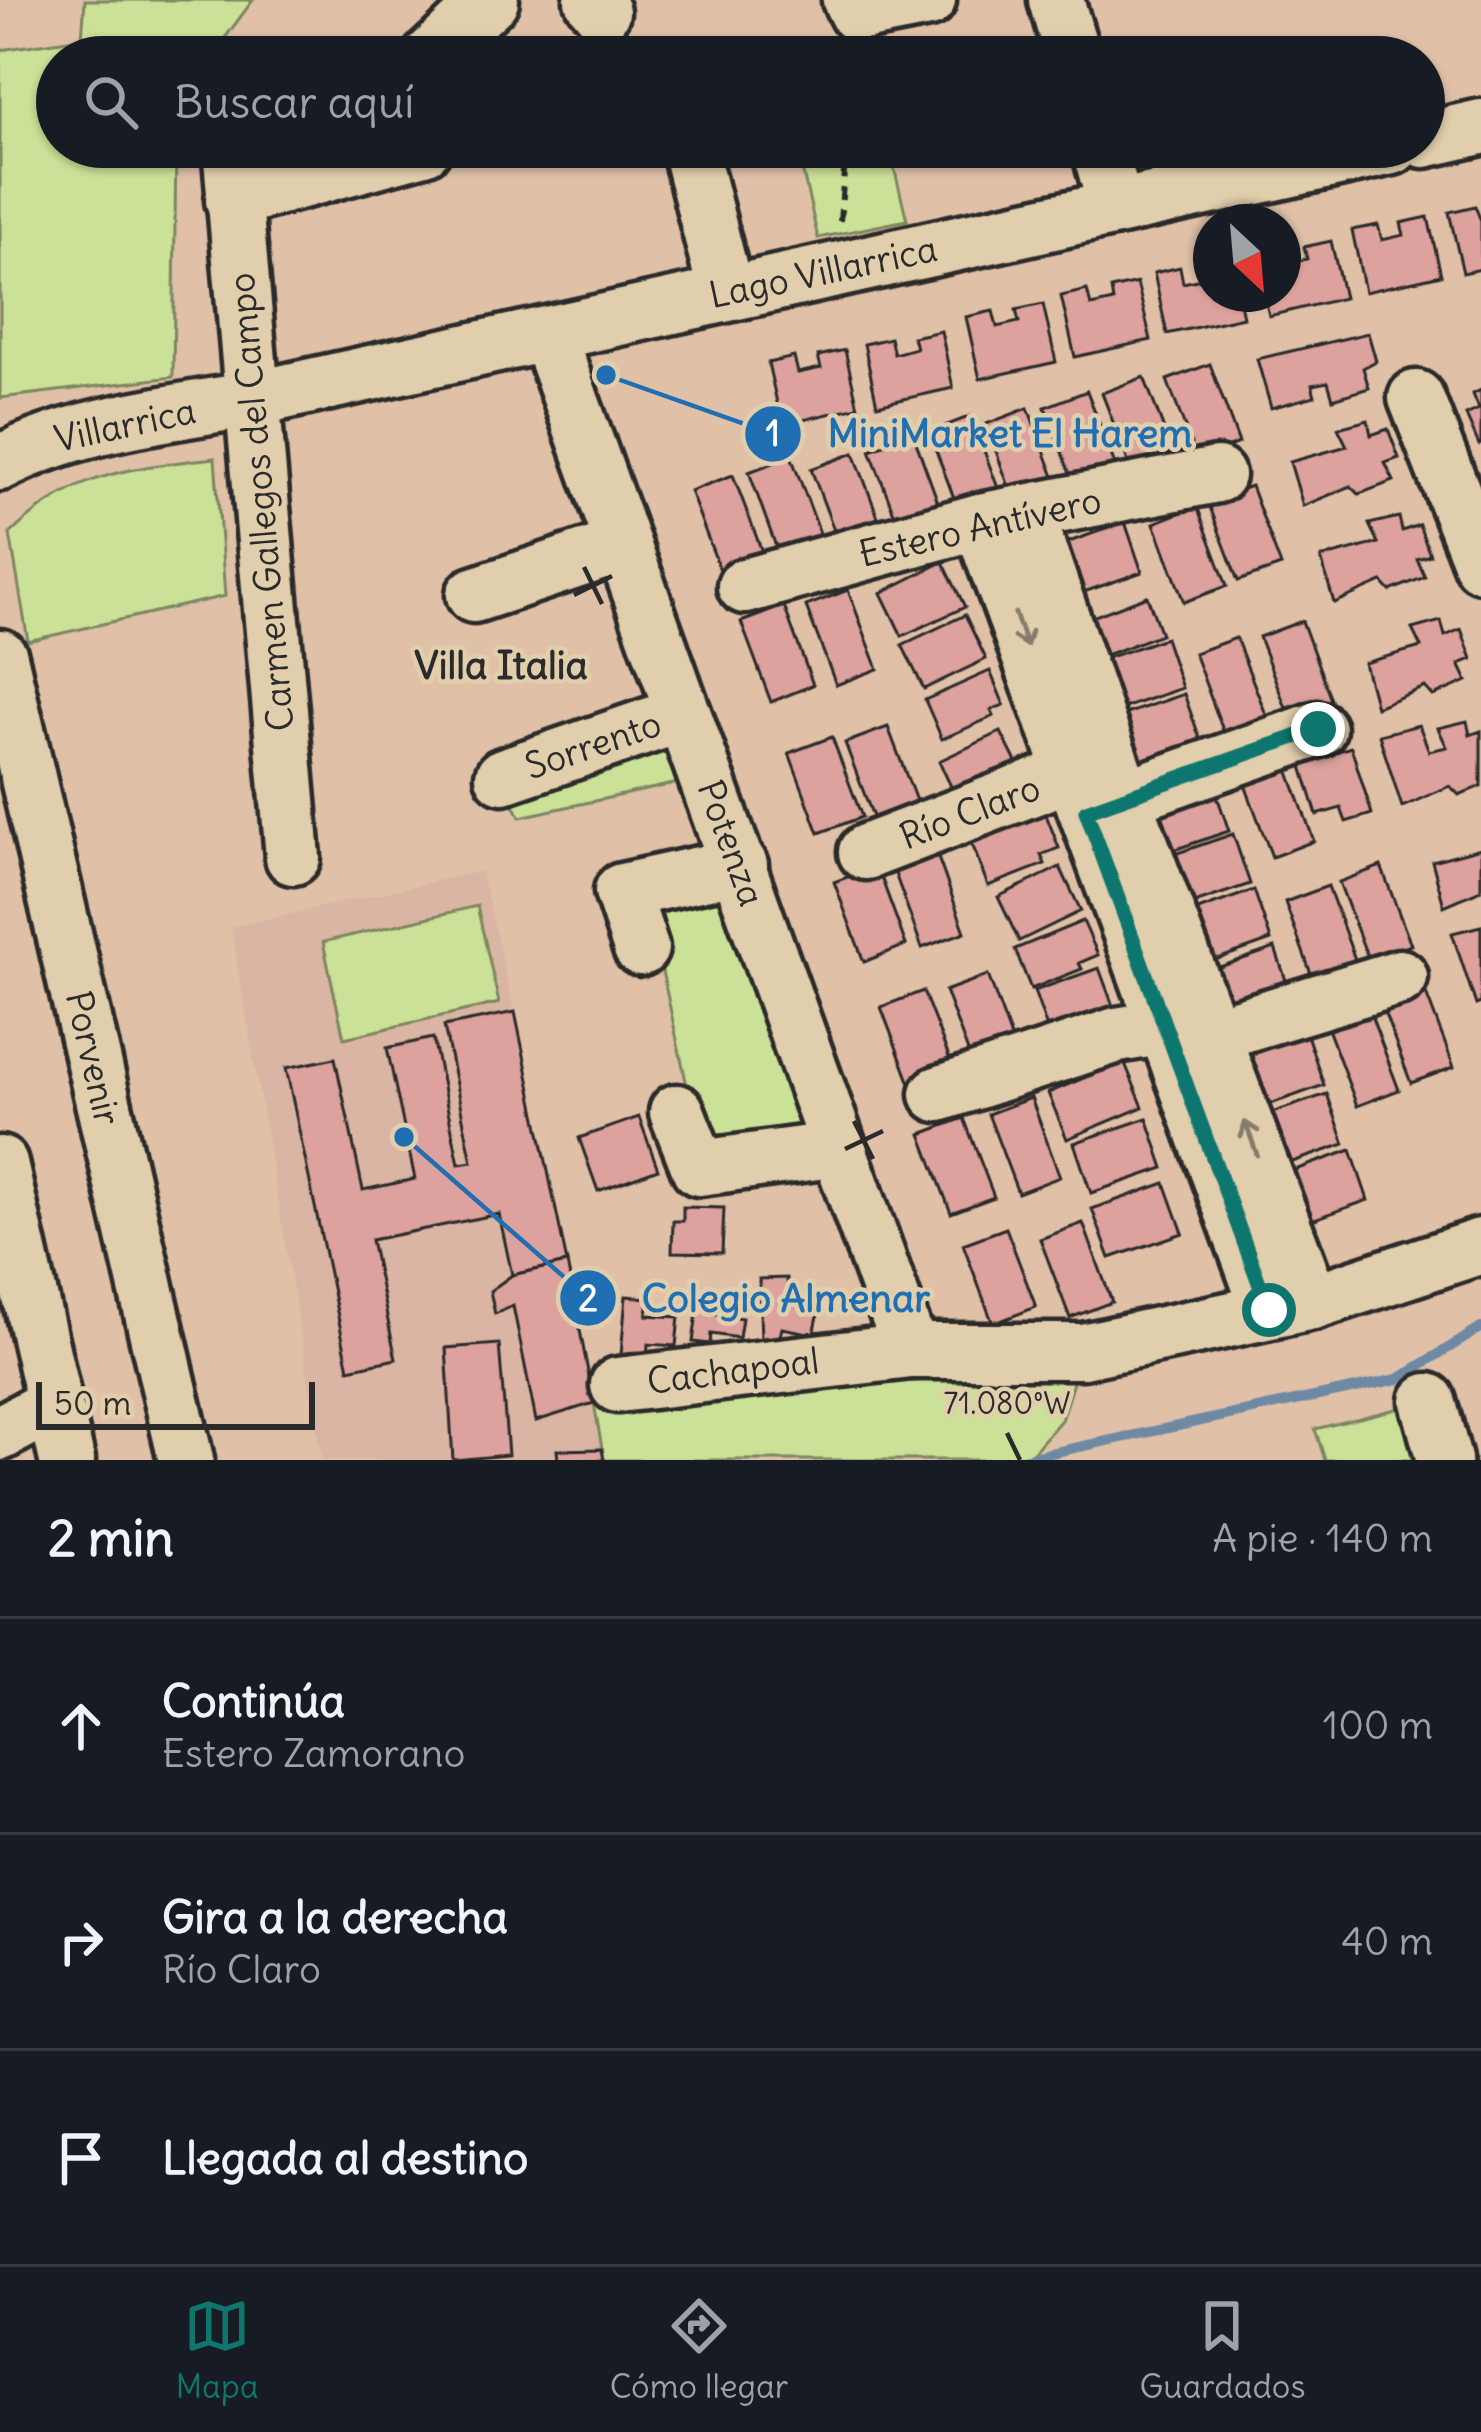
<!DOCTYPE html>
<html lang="es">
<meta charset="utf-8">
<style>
:root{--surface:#171b24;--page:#242831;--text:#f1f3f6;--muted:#9ea1a6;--line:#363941;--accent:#0f766e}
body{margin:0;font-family:Delius,sans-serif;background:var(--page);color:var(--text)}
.compass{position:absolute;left:1193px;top:204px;width:108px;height:108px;border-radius:50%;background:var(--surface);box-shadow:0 3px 9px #0004;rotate:154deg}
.scale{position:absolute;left:36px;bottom:30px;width:279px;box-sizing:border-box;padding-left:12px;border:6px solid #2b2b2b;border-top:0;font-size:33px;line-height:42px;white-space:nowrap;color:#2b2b2b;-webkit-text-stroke:9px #e1ceac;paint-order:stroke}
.stop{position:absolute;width:36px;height:36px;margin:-27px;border:9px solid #0f766e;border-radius:50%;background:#fff}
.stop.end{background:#0f766e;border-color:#fff;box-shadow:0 3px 12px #0008}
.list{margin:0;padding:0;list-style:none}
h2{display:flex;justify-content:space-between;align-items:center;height:156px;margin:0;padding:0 48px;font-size:51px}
h2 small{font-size:39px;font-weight:400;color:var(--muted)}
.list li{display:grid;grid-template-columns:78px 1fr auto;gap:36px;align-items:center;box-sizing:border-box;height:216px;padding:0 48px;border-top:3px solid var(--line)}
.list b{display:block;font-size:45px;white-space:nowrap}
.list p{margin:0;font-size:39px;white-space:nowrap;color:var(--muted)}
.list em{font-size:39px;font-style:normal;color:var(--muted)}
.icon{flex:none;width:66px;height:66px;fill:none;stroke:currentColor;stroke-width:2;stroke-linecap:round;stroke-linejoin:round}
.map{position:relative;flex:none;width:1481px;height:1460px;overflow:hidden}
.search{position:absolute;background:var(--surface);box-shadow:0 3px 9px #0004;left:36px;right:36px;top:36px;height:132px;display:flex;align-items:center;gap:30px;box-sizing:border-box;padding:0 42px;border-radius:66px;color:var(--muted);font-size:45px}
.sheet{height:804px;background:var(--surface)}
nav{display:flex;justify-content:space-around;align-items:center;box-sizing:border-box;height:168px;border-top:3px solid var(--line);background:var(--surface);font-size:33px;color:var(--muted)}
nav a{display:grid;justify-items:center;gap:6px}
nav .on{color:var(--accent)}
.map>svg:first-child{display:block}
</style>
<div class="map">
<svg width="1481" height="1460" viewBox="0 0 1481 1460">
<rect width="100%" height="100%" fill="#e0c1a8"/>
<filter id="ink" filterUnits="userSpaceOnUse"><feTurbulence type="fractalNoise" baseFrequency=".00833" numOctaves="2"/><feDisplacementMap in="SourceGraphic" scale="24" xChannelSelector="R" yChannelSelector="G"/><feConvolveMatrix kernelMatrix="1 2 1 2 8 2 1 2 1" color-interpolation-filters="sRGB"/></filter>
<g filter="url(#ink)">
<path fill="#dbb5a3" d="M 481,871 L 515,1012 L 604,1460 L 322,1460 L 231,927 Z"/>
<g fill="#cbe197" stroke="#7b8661" stroke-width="3">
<path d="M 85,0 L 253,0 L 211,57 L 57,57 L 57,147 L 176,147 L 173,377 L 0,398 L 0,50 L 82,38 Z"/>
<path d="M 797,147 L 889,147 L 907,220 L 818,238 Z"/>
<path d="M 215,458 L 225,596 L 28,641 L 10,534 C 74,472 130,468 215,458 Z"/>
<path d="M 665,737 L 678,783 L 520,817 L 509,794 Z"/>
<path d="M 724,899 L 804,1142 L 719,1147 L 695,1122 L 653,930 L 672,901 Z"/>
<path d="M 477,906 L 499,1003 L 344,1038 L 323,942 Z"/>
<path d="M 1083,1351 L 1061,1420 L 1027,1459 L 1018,1460 L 604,1460 L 594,1403 Z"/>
<path d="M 1428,1401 L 1444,1460 L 1325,1460 L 1315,1429 Z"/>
</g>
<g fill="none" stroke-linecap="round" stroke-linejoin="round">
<path stroke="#6e89a4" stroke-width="10" d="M 1018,1460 L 1398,1379 L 1481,1328"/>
</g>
<g fill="#dda29d" stroke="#2b2b2b" stroke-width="3">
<path d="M 1475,206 L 1481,221 L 1481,269 L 1463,273 L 1449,212 Z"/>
<path d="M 1428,217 L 1441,275 L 1365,292 L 1352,230 L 1378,225 L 1382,240 L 1404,235 L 1401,223 Z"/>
<path d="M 1331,241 L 1344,298 L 1269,316 L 1264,294 L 1283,294 L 1283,258 L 1285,264 L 1307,259 L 1304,247 Z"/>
<path d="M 1211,264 L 1211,294 L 1238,294 L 1243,317 L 1167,334 L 1154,273 L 1180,267 L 1183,283 L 1206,278 L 1203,266 Z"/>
<path d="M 1137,283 L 1151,340 L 1075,357 L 1061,296 L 1087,290 L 1091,306 L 1113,301 L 1111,289 Z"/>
<path d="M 1043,304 L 1056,362 L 980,379 L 966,317 L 993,311 L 997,327 L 1019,322 L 1016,310 Z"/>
<path d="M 941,331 L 953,388 L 877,405 L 864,344 L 890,338 L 894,354 L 916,348 L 913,337 Z"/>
<path d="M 1368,333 L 1376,361 L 1363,368 L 1369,388 L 1333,399 L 1328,382 L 1312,385 L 1315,396 L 1271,408 L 1257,359 Z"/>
<path d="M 845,350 L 858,407 L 782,425 L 768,363 L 794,357 L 798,373 L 821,368 L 818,356 Z"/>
<path d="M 1210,364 L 1239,443 L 1197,459 L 1167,380 Z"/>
<path d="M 1144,377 L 1174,456 L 1132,472 L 1102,393 Z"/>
<path d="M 1481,390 L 1481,444 L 1479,445 L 1466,415 L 1479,409 L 1473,394 Z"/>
<path d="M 1087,391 L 1117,470 L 1075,487 L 1045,407 Z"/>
<path d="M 1028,408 L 1058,487 L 1015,503 L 986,424 Z"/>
<path d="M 971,416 L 1001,496 L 959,511 L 929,432 Z"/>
<path d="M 1368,420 L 1371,435 L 1388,429 L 1399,458 L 1385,463 L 1394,481 L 1359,494 L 1351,486 L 1303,506 L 1290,462 L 1347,446 L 1338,428 Z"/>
<path d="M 913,434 L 942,513 L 900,529 L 870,450 Z"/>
<path d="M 854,453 L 884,533 L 841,549 L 811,469 Z"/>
<path d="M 791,456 L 821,536 L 778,552 L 749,472 Z"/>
<path d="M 733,475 L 763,554 L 720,570 L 690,491 Z"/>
<path d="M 1251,486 L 1281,566 L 1238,581 L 1208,502 Z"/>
<path d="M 1197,506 L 1227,586 L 1184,602 L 1154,523 Z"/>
<path d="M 1399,517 L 1402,531 L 1419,525 L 1430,555 L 1417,559 L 1425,577 L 1390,591 L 1382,582 L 1334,603 L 1321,558 L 1378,543 L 1369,524 Z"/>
<path d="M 1125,522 L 1142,572 L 1069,597 L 1052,548 Z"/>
<path d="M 943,562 L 965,607 L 902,636 L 881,593 Z"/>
<path d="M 848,590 L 878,669 L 836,685 L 806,606 Z"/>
<path d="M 1147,596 L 1161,634 L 1093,660 L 1079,622 Z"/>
<path d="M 784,606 L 813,685 L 771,702 L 741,622 Z"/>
<path d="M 965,615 L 986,659 L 924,689 L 902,645 Z"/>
<path d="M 1302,621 L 1331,700 L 1289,716 L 1259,637 Z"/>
<path d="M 1441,621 L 1445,636 L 1461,629 L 1472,659 L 1459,664 L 1467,681 L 1433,696 L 1425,687 L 1376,707 L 1364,663 L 1421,647 L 1412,629 Z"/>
<path d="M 1165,638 L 1182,688 L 1109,713 L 1092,663 Z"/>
<path d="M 1236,638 L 1267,717 L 1224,733 L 1194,653 Z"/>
<path d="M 990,671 L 1004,705 L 991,710 L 994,716 L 942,739 L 925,700 Z"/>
<path d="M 1184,694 L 1202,744 L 1129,769 L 1111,719 Z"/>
<path d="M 1467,721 L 1470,735 L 1481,731 L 1481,786 L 1459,795 L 1450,786 L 1402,807 L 1379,735 L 1419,725 L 1429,751 L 1447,747 L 1438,728 Z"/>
<path d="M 888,727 L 918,806 L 875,822 L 845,743 Z"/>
<path d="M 1001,732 L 1023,776 L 960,806 L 939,761 Z"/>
<path d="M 832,737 L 862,817 L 819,833 L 789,753 Z"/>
<path d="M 1351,747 L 1372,814 L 1346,822 L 1341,808 L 1317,815 L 1301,763 Z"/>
<path d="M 1285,761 L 1314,841 L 1272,857 L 1242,777 Z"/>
<path d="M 1212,781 L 1229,831 L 1156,856 L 1139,806 Z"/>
<path d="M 1043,807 L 1059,848 L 1041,855 L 1045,864 L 988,886 L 969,836 Z"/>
<path d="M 1233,834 L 1250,884 L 1177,909 L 1160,859 Z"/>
<path d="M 1481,848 L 1481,890 L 1444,906 L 1432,861 Z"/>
<path d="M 936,852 L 965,932 L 922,948 L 893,868 Z"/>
<path d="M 877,866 L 906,945 L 864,962 L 834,882 Z"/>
<path d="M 1381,866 L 1411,945 L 1369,961 L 1339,882 Z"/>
<path d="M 1060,867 L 1081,911 L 1019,941 L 998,897 Z"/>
<path d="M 1328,886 L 1357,965 L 1314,982 L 1285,902 Z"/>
<path d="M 1254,890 L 1271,940 L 1198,966 L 1181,916 Z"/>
<path d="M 1083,921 L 1098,955 L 1079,963 L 1082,969 L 1031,989 L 1015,949 Z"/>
<path d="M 1481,926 L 1481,1003 L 1476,1005 L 1452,933 Z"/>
<path d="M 1275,948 L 1292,998 L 1219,1023 L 1202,973 Z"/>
<path d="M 1099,968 L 1116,1014 L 1050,1037 L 1034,991 Z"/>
<path d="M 988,975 L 1017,1054 L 975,1070 L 945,991 Z"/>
<path d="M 1424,988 L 1454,1067 L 1411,1083 L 1381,1004 Z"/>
<path d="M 923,991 L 954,1070 L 911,1086 L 881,1007 Z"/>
<path d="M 1369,1010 L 1399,1090 L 1357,1106 L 1327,1026 Z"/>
<path d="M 515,1012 L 567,1263 L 512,1275 L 499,1214 L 371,1240 L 396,1359 L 349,1369 L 286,1068 L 335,1058 L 363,1190 L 415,1179 L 387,1048 L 433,1038 L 459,1164 L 472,1162 L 444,1026 Z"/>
<path d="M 1307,1035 L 1324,1085 L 1251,1111 L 1233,1061 Z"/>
<path d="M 1124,1061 L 1143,1107 L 1067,1139 L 1048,1093 Z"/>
<path d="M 1327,1094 L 1345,1144 L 1272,1169 L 1254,1119 Z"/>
<path d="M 1031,1098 L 1060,1177 L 1018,1193 L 988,1114 Z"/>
<path d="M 639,1117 L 658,1169 L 598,1191 L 579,1138 Z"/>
<path d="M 964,1118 L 994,1197 L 951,1213 L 921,1134 Z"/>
<path d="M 1147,1118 L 1164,1168 L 1091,1193 L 1074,1143 Z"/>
<path d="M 1351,1150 L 1368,1200 L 1295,1226 L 1278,1176 Z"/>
<path d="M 1165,1183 L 1183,1233 L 1110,1258 L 1092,1209 Z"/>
<path d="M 683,1207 L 724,1208 L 722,1253 L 672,1252 L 673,1221 L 683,1221 Z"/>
<path d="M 1083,1223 L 1112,1302 L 1070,1318 L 1040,1239 Z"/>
<path d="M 1006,1228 L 1036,1307 L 993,1324 L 963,1244 Z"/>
<path d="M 567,1263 L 594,1403 L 536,1421 L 513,1306 L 495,1314 L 490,1291 L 512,1275 Z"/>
<path d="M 787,1278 L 788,1299 L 820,1307 L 814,1334 L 782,1328 L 779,1340 L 761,1341 L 759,1279 Z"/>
<path d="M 700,1291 L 715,1294 L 712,1313 L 742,1318 L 739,1338 L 711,1334 L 710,1344 L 693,1342 Z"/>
<path d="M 626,1296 L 649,1298 L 647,1315 L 679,1317 L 676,1346 L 648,1344 L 647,1357 L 621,1355 Z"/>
<path d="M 499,1344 L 508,1455 L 453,1460 L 446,1348 Z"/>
<path d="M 602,1449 L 604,1460 L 558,1460 L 557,1450 Z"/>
</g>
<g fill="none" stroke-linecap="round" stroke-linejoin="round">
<g stroke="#2b2b2b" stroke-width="63">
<g id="minor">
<path d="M 592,0 L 602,12"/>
<path d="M 850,0 L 857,14 L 928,0"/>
<path d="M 1056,0 L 1073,57"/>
<path d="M 430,57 L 491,0"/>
<path d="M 1424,140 L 1481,127"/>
<path d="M 230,147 L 293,857"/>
<path d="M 689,147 L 726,293"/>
<path d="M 1099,147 L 1116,208"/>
<path d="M 233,200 L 424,147"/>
<path d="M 548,335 L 911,1351"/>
<path d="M 1416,398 L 1481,564"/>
<path d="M 0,463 C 79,423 167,414 253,399 L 1392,147"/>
<path d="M 1026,512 L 1123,796 L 1312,1302"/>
<path d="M 980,521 L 1269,1311"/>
<path d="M 745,586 L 980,521 L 1217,475"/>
<path d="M 474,595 L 623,545"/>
<path d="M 0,657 L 186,1460"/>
<path d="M 503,776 L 683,714"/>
<path d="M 1089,810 L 1318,729"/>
<path d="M 866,852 L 1074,772"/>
<path d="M 641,948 L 622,891 L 740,865"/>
<path d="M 938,1094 L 1117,1035 L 1166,1027 L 1213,1034 L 1400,977"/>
<path d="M 677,1112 L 699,1168 L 839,1149"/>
<path d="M 0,1164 L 67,1460"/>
<path d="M 618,1385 L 911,1351 L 1083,1351 L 1312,1302 L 1481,1246"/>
<path d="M 1428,1401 L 1444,1460"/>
<path d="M 0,1433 L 54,1404"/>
</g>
</g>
<path stroke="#2b2b2b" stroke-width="6" stroke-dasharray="12 9" stroke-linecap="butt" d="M 840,221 L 846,147"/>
<use href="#minor" stroke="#e1ceac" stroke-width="54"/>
</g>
<defs><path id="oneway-shaft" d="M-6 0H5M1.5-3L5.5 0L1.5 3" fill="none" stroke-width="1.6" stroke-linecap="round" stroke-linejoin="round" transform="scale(3)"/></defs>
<g stroke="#867c6c">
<use href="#oneway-shaft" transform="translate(1021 630) rotate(70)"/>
<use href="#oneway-shaft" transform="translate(1251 1138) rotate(-110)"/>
</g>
</g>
<g fill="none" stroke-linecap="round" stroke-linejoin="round" filter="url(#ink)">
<path stroke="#0f766e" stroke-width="15" d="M 1269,1310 L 1086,811 L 1318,729"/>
</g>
<path fill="none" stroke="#2b2b2b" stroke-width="4.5" d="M 584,567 L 602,604M 574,595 L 612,576M 854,1121 L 873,1159M 845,1149 L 883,1131M 1007,1433 L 1020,1460"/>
<g text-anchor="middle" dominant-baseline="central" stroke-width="9" stroke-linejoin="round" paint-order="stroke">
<g font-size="36" fill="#2b2b2b" stroke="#e1ceac">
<text transform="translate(823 272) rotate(-12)">Lago Villarrica</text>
<text transform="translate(125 425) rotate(-12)">Villarrica</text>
<text transform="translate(261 502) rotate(-95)">Carmen Gallegos del Campo</text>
<text transform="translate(980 527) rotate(-13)">Estero Antívero</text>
<text transform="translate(593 745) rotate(-19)">Sorrento</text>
<text transform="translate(970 812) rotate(-21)">Río Claro</text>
<text transform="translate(731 843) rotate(70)">Potenza</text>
<text transform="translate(93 1058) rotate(77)">Porvenir</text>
<text transform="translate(733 1371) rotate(-7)">Cachapoal</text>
</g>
<g font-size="39" font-weight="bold" fill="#2b2b2b" stroke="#e1ceac">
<text x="501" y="665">Villa Italia</text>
</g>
</g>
<g font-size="30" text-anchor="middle" fill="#2b2b2b" stroke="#e1ceac" stroke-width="9" stroke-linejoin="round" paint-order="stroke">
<text x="1007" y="1414">71.080°W</text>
</g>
<path fill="none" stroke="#1f6fb2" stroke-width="4.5" d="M606 375L773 434M404 1137L588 1298"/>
<g fill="#1f6fb2" stroke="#e1ceac" stroke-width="4.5">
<circle cx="606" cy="375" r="12"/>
<circle cx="404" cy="1137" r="12"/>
<circle cx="773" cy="434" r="30"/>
<circle cx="588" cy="1298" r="30"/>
</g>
<g font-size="36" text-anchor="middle" font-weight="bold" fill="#fff">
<text x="773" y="446">1</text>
<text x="588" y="1311">2</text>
</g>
<g font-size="39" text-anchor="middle" font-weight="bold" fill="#1f6fb2" stroke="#e1ceac" stroke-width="9" stroke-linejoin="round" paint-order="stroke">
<text x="1010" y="447">MiniMarket El Harem</text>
<text x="786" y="1312">Colegio Almenar</text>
</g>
</svg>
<svg class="compass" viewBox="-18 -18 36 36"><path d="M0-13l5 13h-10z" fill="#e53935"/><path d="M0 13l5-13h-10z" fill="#9ea1a6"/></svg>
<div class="scale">50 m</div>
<div class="stop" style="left:1269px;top:1310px"></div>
<div class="stop end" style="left:1318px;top:729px"></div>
<div class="search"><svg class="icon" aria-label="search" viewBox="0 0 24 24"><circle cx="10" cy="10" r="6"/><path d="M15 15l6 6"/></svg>Buscar aquí</div>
</div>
<section class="sheet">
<h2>2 min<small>A pie · 140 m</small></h2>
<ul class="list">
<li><svg class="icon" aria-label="ahead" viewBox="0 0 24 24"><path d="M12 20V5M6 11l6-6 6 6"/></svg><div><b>Continúa</b><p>Estero Zamorano</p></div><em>100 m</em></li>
<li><svg class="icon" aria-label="right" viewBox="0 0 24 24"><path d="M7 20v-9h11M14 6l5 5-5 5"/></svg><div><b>Gira a la derecha</b><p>Río Claro</p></div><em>40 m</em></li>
<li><svg class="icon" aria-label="arrive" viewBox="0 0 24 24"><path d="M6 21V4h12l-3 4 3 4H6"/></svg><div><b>Llegada al destino</b></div></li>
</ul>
</section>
<nav>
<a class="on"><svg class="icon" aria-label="map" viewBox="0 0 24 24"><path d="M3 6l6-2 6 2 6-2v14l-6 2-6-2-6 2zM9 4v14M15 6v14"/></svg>Mapa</a>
<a><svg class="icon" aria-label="directions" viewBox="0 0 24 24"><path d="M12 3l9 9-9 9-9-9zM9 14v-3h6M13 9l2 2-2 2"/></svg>Cómo llegar</a>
<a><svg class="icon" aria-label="saved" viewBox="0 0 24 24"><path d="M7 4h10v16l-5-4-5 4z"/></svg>Guardados</a>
</nav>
